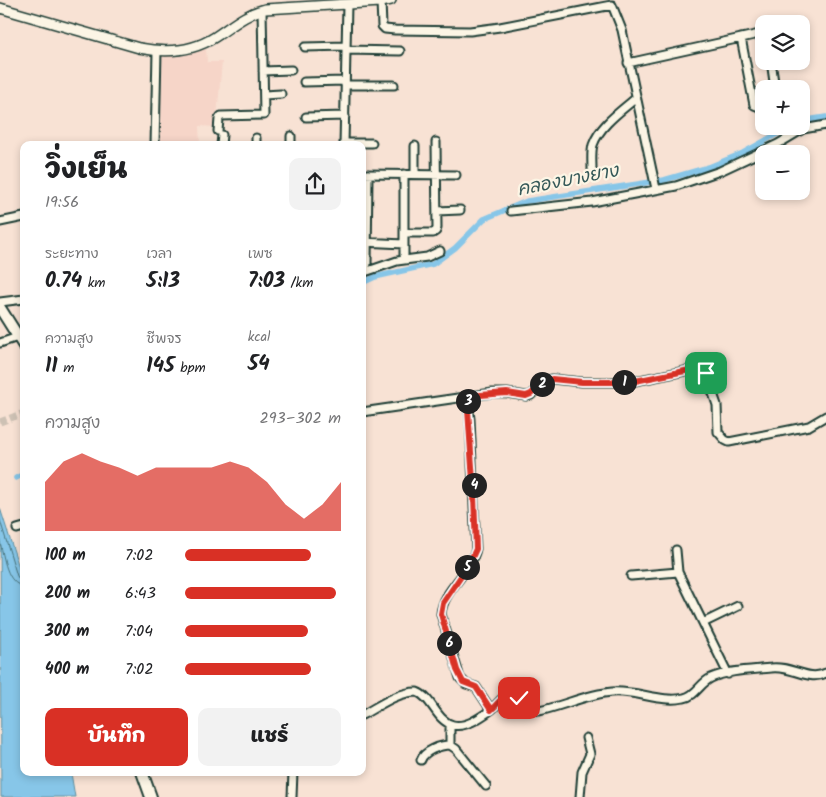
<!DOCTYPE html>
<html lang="th">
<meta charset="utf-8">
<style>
:root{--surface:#fff;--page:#f2f2f2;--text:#202124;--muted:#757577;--accent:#d93025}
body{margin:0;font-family:Kalam,"Playpen Sans Thai",sans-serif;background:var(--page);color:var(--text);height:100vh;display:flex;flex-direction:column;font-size:19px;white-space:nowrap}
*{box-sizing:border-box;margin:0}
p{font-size:16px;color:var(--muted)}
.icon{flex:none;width:28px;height:28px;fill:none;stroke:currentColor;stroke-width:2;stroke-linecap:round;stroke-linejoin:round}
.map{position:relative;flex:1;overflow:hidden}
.details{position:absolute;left:20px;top:141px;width:346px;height:635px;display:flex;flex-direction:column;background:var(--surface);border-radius:10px;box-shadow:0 2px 8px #0003}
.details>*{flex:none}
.fabs{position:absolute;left:755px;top:15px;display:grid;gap:10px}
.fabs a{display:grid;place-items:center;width:55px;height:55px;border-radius:10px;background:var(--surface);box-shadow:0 2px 8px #0003;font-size:25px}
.pin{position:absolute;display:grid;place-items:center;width:42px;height:42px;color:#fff;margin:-21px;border-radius:10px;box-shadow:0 2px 8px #0006}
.km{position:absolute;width:25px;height:25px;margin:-12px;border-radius:50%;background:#222;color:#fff;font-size:14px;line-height:25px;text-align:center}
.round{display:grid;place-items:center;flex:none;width:52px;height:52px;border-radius:10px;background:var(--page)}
.summary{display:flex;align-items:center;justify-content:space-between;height:85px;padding:0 25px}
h1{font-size:28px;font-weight:800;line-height:38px}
.figures{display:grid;grid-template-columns:repeat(3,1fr);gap:8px;height:85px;padding:5px 25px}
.figures div{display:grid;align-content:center}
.figures b{font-size:21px;font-weight:800}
.figures small{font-size:14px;font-weight:400}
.figures p{font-size:14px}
.chart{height:140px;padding:10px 25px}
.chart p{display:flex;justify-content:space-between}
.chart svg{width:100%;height:90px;margin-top:5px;fill:var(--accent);opacity:.7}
.cta{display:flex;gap:10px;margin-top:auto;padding:10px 25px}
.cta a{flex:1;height:58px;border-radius:10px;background:var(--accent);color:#fff;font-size:20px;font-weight:800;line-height:58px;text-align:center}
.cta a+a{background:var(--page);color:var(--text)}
ul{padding:0 25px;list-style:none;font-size:16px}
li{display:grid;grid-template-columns:80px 60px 1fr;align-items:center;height:38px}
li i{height:12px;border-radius:6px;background:var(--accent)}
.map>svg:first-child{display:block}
.built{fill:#f6d5c8}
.water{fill:#87c6e8;stroke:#5d8fa0}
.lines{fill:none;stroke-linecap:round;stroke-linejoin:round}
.shore{stroke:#49747c;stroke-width:1}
.canal{stroke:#87c6e8;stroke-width:5.5}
.minor-tunnel{stroke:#cdc1b4;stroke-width:7;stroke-dasharray:7 3.5;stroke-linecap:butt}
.minor-casing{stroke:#1f3d34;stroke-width:11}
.tertiary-casing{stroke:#1f3d34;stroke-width:12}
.secondary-casing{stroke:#1f3d34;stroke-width:14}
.minor{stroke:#fcf5e5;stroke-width:7}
.tertiary{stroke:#fcf5e5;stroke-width:9}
.secondary{stroke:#fcf5e5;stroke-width:10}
.route-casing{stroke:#fff;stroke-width:10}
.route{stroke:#d93025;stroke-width:6}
.labels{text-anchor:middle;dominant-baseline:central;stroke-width:4.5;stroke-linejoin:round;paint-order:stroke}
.water-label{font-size:18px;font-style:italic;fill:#345858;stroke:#fcf5e5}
</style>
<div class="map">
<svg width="826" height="797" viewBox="0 0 826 797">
<rect width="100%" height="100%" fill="#f8e2d4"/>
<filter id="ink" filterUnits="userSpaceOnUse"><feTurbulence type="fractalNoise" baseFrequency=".02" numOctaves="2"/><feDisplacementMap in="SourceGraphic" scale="10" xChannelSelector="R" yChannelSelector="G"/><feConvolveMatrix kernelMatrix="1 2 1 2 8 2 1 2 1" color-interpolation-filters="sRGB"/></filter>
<g filter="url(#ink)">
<!-- built -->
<path class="built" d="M 206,48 L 207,62 L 222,62 L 216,127 L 199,126 L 200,145 L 157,145 L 159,55 L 185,53 Z"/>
<!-- water -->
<path class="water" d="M 0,508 L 24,583 L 24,772 L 71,773 L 75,797 L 1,797 Z"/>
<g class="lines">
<!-- shore -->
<path class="shore" d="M 0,520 L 17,576 L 19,579 L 24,580
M 0,542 C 4,556 6,585 24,586"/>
<!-- canal -->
<path class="canal" d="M 801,121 L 826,117
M 362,283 L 375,277 L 433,264 L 455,248 L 484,219 L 527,201 L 664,180 L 709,167 L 743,153 L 791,126
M 16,478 L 24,474"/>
<!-- minor-tunnel -->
<path class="minor-tunnel" d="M 0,422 L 24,413"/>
<defs>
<path id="minor" d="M 381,2 L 382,26 L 385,29 L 395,30 L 470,31 L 500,27 L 612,5 L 622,30 L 656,189
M 741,38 L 754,105 L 759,107 L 764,106
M 305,47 L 346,46
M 346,50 L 400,51
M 771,61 L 775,89
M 628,63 L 764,33
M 263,71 L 291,70
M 304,82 L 345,81
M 345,85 L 394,85
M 264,95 L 281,94
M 306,117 L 345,116
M 218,131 L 219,119 L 221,116 L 264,115 L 262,10
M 344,143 L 372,143
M 155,145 L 157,51
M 221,145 L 222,135
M 256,145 L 256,138
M 291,145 L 291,136
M 344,145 L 347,4
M 592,169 C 592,161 591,152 593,145 C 600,125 621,111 636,98
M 362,174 L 456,175
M 415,174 L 415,146
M 437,211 L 460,210
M 511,211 L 592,202 L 676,186 L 720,171 L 778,144 L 803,129 L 826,125
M 0,222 L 24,217
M 404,233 L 433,233 L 436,231 L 437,228 L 436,142
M 362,242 L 404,244
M 404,255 L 404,174
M 367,264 L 368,174
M 362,273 L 397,261 L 427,257 L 440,251
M 0,302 L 24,299
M 0,343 L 18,337
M 467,396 L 470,419 L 476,549 C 471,573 443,589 441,614 L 460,678 L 466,684 L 476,687 L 491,710
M 362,412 L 492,393 L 507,393 L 526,396 L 531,395 L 546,381 L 552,379 L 582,382 L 630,382 L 690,370 L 703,371 L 706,373 L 717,405 L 718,432 L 725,440 L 729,442 L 809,426 L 826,416
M 17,529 L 24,527
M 676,550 L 678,572
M 631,576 L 678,572 L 728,674
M 703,623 L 738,606
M 362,715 C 379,706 397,692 417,692 C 432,697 436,721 453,725 C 466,728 481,717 491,710 C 498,705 503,693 512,695 C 523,697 529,708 539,711 C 563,706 587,694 612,692 C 636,690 661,703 684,698 C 696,696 700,683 711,678 C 729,670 752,670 771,668 C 791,665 808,682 826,673
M 450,725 L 450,745
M 421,760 C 424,751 440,745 450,745 L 456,749 L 486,786
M 292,797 L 293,772
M 580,797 L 582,772 L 590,754 L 586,738"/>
<path id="tertiary" d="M 0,8 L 139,48 C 165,53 192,52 215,37 C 232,26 245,14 265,9 L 381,2 L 391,0"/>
<path id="secondary" d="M 0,308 L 24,346
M 142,772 L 151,797"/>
</defs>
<!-- minor casing -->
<use href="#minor" class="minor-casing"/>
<!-- tertiary casing -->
<use href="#tertiary" class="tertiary-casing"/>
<!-- secondary casing -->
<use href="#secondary" class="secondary-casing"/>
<!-- minor -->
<use href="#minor" class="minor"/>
<!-- tertiary -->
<use href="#tertiary" class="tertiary"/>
<!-- secondary -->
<use href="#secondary" class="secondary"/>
</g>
</g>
<g class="lines" filter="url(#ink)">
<defs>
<path id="route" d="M 519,698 C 503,692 502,700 491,710 L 476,687 L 463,682 L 457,670 L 441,614 L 443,603 L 468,566 L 476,549 L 474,495 L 467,396 L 507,393 L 526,396 L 531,394 L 546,381 L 552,379 L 582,382 L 630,382 L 690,370 L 703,370 L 706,373"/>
</defs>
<!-- route casing -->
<use href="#route" class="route-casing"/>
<!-- route -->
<use href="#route" class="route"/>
</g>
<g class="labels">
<!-- water labels -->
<g class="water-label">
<text transform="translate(568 181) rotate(-11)">คลองบางยาง</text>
</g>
</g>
</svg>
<div class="fabs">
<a><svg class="icon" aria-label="layers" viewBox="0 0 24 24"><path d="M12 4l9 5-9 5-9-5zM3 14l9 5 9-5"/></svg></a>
<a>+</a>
<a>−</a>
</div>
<div class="pin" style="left:706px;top:373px;background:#1e9e55"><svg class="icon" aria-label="arrive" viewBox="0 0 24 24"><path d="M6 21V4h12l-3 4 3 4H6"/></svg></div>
<div class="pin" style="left:519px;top:698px;background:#d93025"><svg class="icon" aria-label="check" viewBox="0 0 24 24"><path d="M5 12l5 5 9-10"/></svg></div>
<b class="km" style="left:624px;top:382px">1</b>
<b class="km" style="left:542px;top:384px">2</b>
<b class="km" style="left:468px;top:401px">3</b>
<b class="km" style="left:474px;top:485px">4</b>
<b class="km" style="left:467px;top:567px">5</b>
<b class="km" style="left:449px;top:643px">6</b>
<section class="details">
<div class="summary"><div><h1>วิ่งเย็น</h1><p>19:56</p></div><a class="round"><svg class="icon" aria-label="share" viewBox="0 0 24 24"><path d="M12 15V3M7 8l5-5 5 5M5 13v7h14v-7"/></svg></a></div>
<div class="figures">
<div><p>ระยะทาง</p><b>0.74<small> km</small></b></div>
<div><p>เวลา</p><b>5:13</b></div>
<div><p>เพซ</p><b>7:03<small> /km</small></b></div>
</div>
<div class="figures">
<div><p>ความสูง</p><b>11<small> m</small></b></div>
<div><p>ชีพจร</p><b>145<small> bpm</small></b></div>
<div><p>kcal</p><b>54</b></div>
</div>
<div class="chart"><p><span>ความสูง</span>293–302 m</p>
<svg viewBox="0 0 160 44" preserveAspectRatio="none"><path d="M0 44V20L10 10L20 6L30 10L40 13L50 17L60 13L70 13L80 13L90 13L100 10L110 13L120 20L130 31L140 38L150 31L160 20V44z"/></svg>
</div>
<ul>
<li><b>100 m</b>7:02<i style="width:81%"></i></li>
<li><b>200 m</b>6:43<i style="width:97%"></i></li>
<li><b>300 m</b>7:04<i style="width:79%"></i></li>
<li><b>400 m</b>7:02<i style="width:81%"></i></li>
</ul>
<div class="cta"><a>บันทึก</a><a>แชร์</a></div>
</section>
</div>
